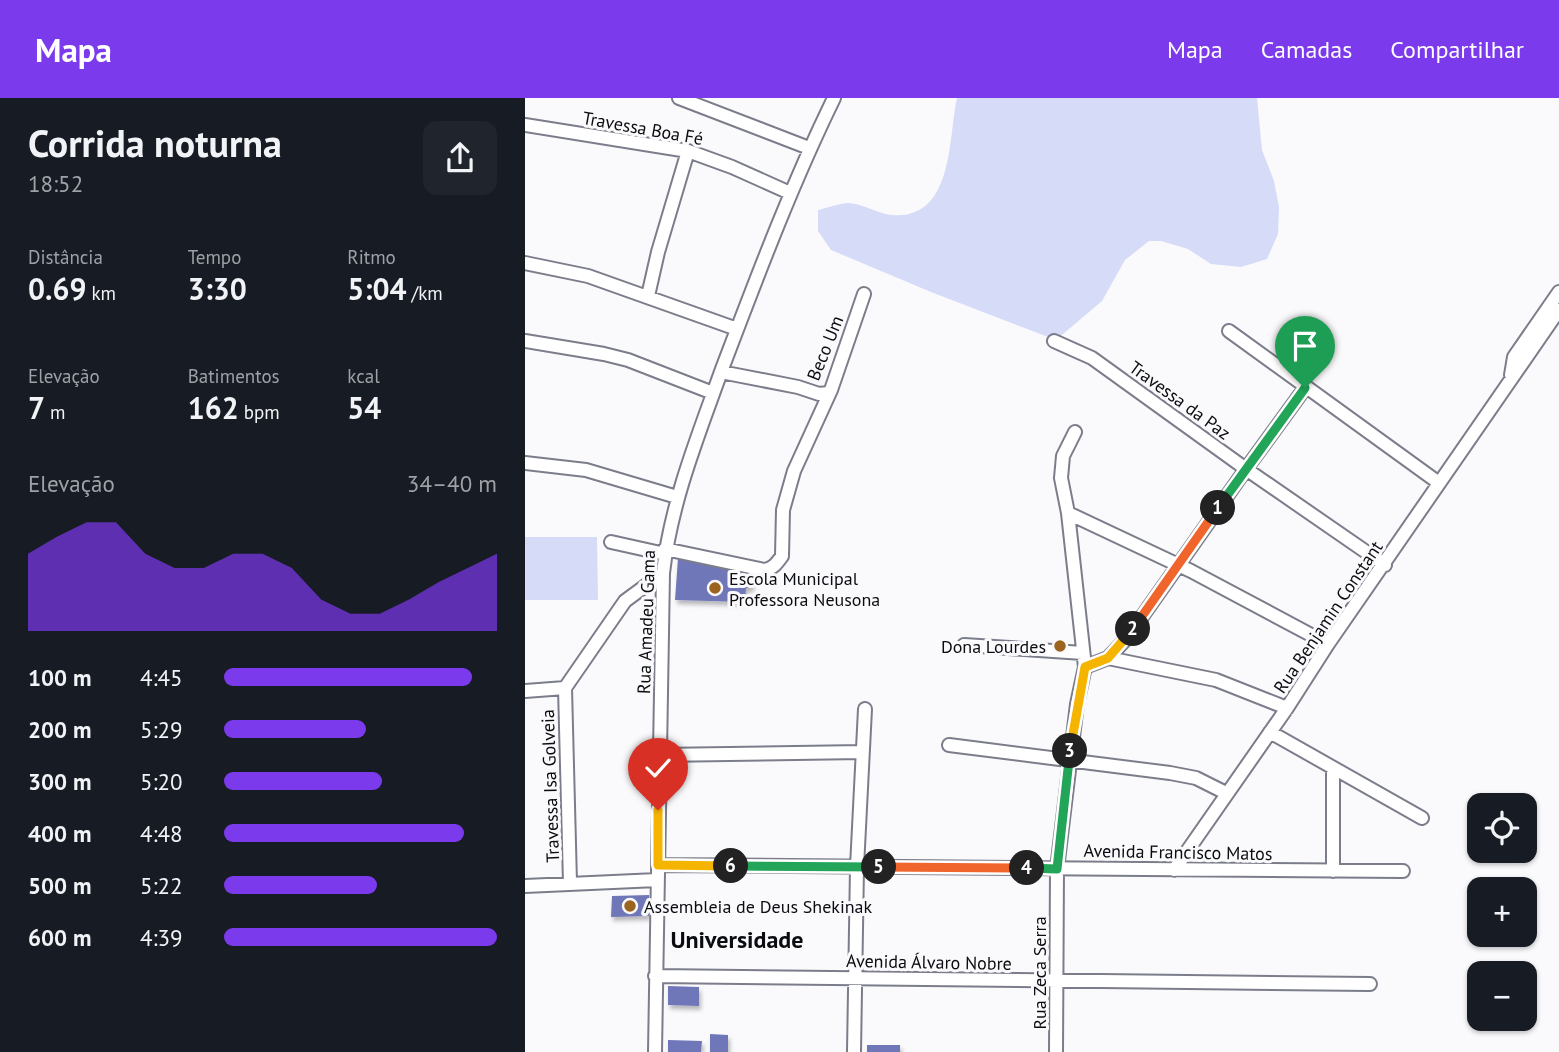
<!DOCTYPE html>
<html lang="pt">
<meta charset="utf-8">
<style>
:root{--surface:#171b24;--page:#20242c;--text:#f1f3f6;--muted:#9ea1a6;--accent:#7c3aed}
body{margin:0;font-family:"PT Sans",sans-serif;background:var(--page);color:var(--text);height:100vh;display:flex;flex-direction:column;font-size:26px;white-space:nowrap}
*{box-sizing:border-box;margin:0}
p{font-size:23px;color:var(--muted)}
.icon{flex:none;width:38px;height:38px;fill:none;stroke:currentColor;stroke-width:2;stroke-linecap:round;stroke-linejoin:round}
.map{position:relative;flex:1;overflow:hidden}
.drawer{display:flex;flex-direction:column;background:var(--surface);width:525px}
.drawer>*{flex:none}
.buttons{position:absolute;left:942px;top:695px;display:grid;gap:14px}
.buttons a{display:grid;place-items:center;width:70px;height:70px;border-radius:14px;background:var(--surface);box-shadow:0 2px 5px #0004;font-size:35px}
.pin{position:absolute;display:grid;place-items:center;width:60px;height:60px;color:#fff;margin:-72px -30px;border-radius:50% 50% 50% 0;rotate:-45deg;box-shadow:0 0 7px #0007}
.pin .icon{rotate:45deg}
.km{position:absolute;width:35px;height:35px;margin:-18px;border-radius:50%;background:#222;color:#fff;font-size:19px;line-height:35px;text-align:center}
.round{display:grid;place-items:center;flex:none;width:74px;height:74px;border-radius:14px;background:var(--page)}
.head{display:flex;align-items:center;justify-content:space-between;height:119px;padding:0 28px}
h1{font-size:38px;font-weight:800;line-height:52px}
.figures{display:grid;grid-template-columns:repeat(3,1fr);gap:10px;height:119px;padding:7px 28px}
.figures div{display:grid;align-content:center}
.figures b{font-size:30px;font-weight:800}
.figures small{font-size:19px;font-weight:400}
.figures p{font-size:19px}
.chart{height:196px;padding:14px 28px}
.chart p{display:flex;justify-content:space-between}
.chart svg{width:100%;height:126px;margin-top:7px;fill:var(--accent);opacity:.7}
ul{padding:0 28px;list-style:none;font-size:23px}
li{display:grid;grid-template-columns:112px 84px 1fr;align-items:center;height:52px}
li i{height:18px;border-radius:9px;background:var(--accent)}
header{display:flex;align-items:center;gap:42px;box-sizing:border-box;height:98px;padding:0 35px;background:var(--accent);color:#fff}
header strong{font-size:33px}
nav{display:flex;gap:38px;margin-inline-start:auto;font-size:24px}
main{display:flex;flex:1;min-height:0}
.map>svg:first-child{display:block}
.green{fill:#d6dbf7}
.building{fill:#7077b8;filter:url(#shadow)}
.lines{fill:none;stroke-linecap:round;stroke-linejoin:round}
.minor-casing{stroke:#7b7d8a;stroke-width:16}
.minor{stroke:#fff;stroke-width:12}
.split-1-casing{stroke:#fff;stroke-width:14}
.split-2-casing{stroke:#fff;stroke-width:14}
.split-3-casing{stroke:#fff;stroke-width:14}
.split-4-casing{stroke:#fff;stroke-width:14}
.split-5-casing{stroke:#fff;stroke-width:14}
.split-6-casing{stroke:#fff;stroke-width:14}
.split-7-casing{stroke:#fff;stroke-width:14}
.split-1{stroke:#22a559;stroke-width:9}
.split-2{stroke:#f0652b;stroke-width:9}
.split-3{stroke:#f5b400;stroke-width:9}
.split-4{stroke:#22a559;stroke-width:9}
.split-5{stroke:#f0652b;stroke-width:9}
.split-6{stroke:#22a559;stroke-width:9}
.split-7{stroke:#f5b400;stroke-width:9}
.poi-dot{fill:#9b651f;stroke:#fafafd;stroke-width:2.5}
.labels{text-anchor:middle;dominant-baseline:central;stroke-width:6;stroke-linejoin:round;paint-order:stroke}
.street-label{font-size:18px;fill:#0b0c10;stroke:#fafafd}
.poi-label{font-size:18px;fill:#0b0c10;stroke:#fafafd;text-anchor:start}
.district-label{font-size:24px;font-weight:bold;fill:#0b0c10;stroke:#fafafd}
</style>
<header>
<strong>Mapa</strong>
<nav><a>Mapa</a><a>Camadas</a><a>Compartilhar</a></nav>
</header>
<main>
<section class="drawer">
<div class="head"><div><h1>Corrida noturna</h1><p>18:52</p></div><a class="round"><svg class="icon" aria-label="share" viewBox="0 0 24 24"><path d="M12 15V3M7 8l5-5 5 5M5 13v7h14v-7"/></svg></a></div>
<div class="figures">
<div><p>Distância</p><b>0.69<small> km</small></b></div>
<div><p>Tempo</p><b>3:30</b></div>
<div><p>Ritmo</p><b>5:04<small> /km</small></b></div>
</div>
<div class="figures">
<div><p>Elevação</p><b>7<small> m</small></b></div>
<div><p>Batimentos</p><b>162<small> bpm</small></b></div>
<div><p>kcal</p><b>54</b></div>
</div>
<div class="chart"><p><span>Elevação</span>34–40 m</p>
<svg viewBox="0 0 160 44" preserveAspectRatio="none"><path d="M0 44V17L10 11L20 6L30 6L40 17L50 22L60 22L70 17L80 17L90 22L100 33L110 38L120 38L130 33L140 27L150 22L160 17V44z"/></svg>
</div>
<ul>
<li><b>100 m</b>4:45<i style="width:91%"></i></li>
<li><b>200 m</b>5:29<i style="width:52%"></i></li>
<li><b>300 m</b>5:20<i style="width:58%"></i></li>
<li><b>400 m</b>4:48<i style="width:88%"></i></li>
<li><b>500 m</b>5:22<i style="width:56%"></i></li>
<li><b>600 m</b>4:39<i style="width:100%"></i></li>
</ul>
</section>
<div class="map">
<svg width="1034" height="954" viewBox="0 0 1034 954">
<defs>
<filter id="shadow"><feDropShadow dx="2" dy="4" stdDeviation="2" flood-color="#0004"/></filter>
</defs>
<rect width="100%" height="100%" fill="#fafafd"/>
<!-- green -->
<path class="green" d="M 432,0 L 732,0 L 737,52 L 749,83 L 754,109 L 753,136 L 742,161 L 716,169 L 686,166 L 663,151 L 636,143 L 624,143 L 600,162 L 577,203 L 531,242 L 406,194 L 306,152 L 293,133 L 293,112 C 302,110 315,105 324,105 C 338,106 352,115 366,117 C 429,123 423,40 432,0 Z
M 72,439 L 73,502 L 0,502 L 0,439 Z"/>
<!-- building -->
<path class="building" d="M 153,460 L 228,477 L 227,490 L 221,490 L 220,504 L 150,502 Z
M 124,797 L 124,818 L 86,819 L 87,798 Z
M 143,888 L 174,889 L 174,908 L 143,907 Z
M 185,936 L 203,937 L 203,954 L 185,954 Z
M 143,942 L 177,943 L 176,954 L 143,954 Z
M 342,947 L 375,947 L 375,954 L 342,954 Z"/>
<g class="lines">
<defs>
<path id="minor" d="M 154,0 L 284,50
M 0,27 L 163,53 L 207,69 L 265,95
M 0,165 L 63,178 L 212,231
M 123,198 L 133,154 L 163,53
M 704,233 L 914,385
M 0,243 L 79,256 L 103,262 L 188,295
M 529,243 L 567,260 L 721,371 L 860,467
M 196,274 L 273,289 L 294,296 L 303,295 L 306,292
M 986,277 L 989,259 L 1034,194
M 550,334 L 538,358 L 536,380 L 543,415 L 560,569
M 0,365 L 61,372 L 152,399
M 543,415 L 666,473 L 803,546
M 86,444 L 140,456
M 140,451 L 239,472 C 248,471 252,465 257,458 L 258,412 L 269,373 L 306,292 L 339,196
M 439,547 L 558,555
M 583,560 L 691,582 L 762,610
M 40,590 L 45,785
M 40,590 L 100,503 L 138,475
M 0,593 L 40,590
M 745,634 L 897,720
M 424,647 L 645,675 L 671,680 L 701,695
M 134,657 L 337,654
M 133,767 L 878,773
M 649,772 L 762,610 L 803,546 L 1034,212
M 808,773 L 808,670
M 0,788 L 132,782
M 130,878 L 845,886
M 130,954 L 138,475 C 146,404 173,338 197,271 C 232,179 266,88 309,0
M 329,954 L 332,769 L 340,611
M 531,954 L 532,771 L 552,606 L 560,569 L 583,560 L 602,540 L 721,371 L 780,290"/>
</defs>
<!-- minor casing -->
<use href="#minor" class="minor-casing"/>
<!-- minor -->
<use href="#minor" class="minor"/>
</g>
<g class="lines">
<defs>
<path id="split-1" d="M 693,410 L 780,290"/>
<path id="split-2" d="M 608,531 L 693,410"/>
<path id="split-3" d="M 545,653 L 560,569 L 583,560 L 608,531"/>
<path id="split-4" d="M 502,770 L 532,771 L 545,653"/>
<path id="split-5" d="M 354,769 L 502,770"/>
<path id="split-6" d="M 206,768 L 354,769"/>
<path id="split-7" d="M 133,712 L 133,767 L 206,768"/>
</defs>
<!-- split-1 casing -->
<use href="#split-1" class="split-1-casing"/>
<!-- split-2 casing -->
<use href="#split-2" class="split-2-casing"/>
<!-- split-3 casing -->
<use href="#split-3" class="split-3-casing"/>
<!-- split-4 casing -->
<use href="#split-4" class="split-4-casing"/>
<!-- split-5 casing -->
<use href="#split-5" class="split-5-casing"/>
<!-- split-6 casing -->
<use href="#split-6" class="split-6-casing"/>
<!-- split-7 casing -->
<use href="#split-7" class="split-7-casing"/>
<!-- split-1 -->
<use href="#split-1" class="split-1"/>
<!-- split-2 -->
<use href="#split-2" class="split-2"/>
<!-- split-3 -->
<use href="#split-3" class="split-3"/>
<!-- split-4 -->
<use href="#split-4" class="split-4"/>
<!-- split-5 -->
<use href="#split-5" class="split-5"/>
<!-- split-6 -->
<use href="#split-6" class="split-6"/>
<!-- split-7 -->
<use href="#split-7" class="split-7"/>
</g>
<!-- markers -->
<g class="poi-dot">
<circle cx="190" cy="490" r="7"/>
<circle cx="535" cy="548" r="7"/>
<circle cx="105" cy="808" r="7"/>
</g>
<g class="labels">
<!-- street labels -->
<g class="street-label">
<text transform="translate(118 30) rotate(10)">Travessa Boa Fé</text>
<text transform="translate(300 250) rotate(-68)">Beco Um</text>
<text transform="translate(655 302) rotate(36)">Travessa da Paz</text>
<text transform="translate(803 519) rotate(-56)">Rua Benjamin Constant</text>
<text transform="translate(121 524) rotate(-88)">Rua Amadeu Gama</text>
<text transform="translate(25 688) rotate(-92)">Travessa Isa Golveia</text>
<text transform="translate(653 754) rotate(1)">Avenida Francisco Matos</text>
<text transform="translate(404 864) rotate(1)">Avenida Álvaro Nobre</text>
<text transform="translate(514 875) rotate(-90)">Rua Zeca Serra</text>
</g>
<!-- poi labels -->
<g class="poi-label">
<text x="204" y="480">Escola Municipal<tspan x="204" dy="21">Professora Neusona</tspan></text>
<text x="521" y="548" text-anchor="end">Dona Lourdes</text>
<text x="119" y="808">Assembleia de Deus Shekinak</text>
</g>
<!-- district labels -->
<g class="district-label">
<text x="212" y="841">Universidade</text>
</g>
</g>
</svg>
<div class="buttons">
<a><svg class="icon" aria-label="locate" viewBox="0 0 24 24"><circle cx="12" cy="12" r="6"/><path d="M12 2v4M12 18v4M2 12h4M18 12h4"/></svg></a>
<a>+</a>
<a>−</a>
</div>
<div class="pin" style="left:780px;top:290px;background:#1e9e55"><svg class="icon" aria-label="arrive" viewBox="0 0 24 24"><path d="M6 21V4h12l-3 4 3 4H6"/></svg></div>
<div class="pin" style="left:133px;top:712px;background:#d93025"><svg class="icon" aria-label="check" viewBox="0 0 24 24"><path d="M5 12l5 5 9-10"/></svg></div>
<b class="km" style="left:693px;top:410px">1</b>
<b class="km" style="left:608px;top:531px">2</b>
<b class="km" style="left:545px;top:653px">3</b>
<b class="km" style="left:502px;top:770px">4</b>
<b class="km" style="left:354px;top:769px">5</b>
<b class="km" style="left:206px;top:768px">6</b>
</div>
</main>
